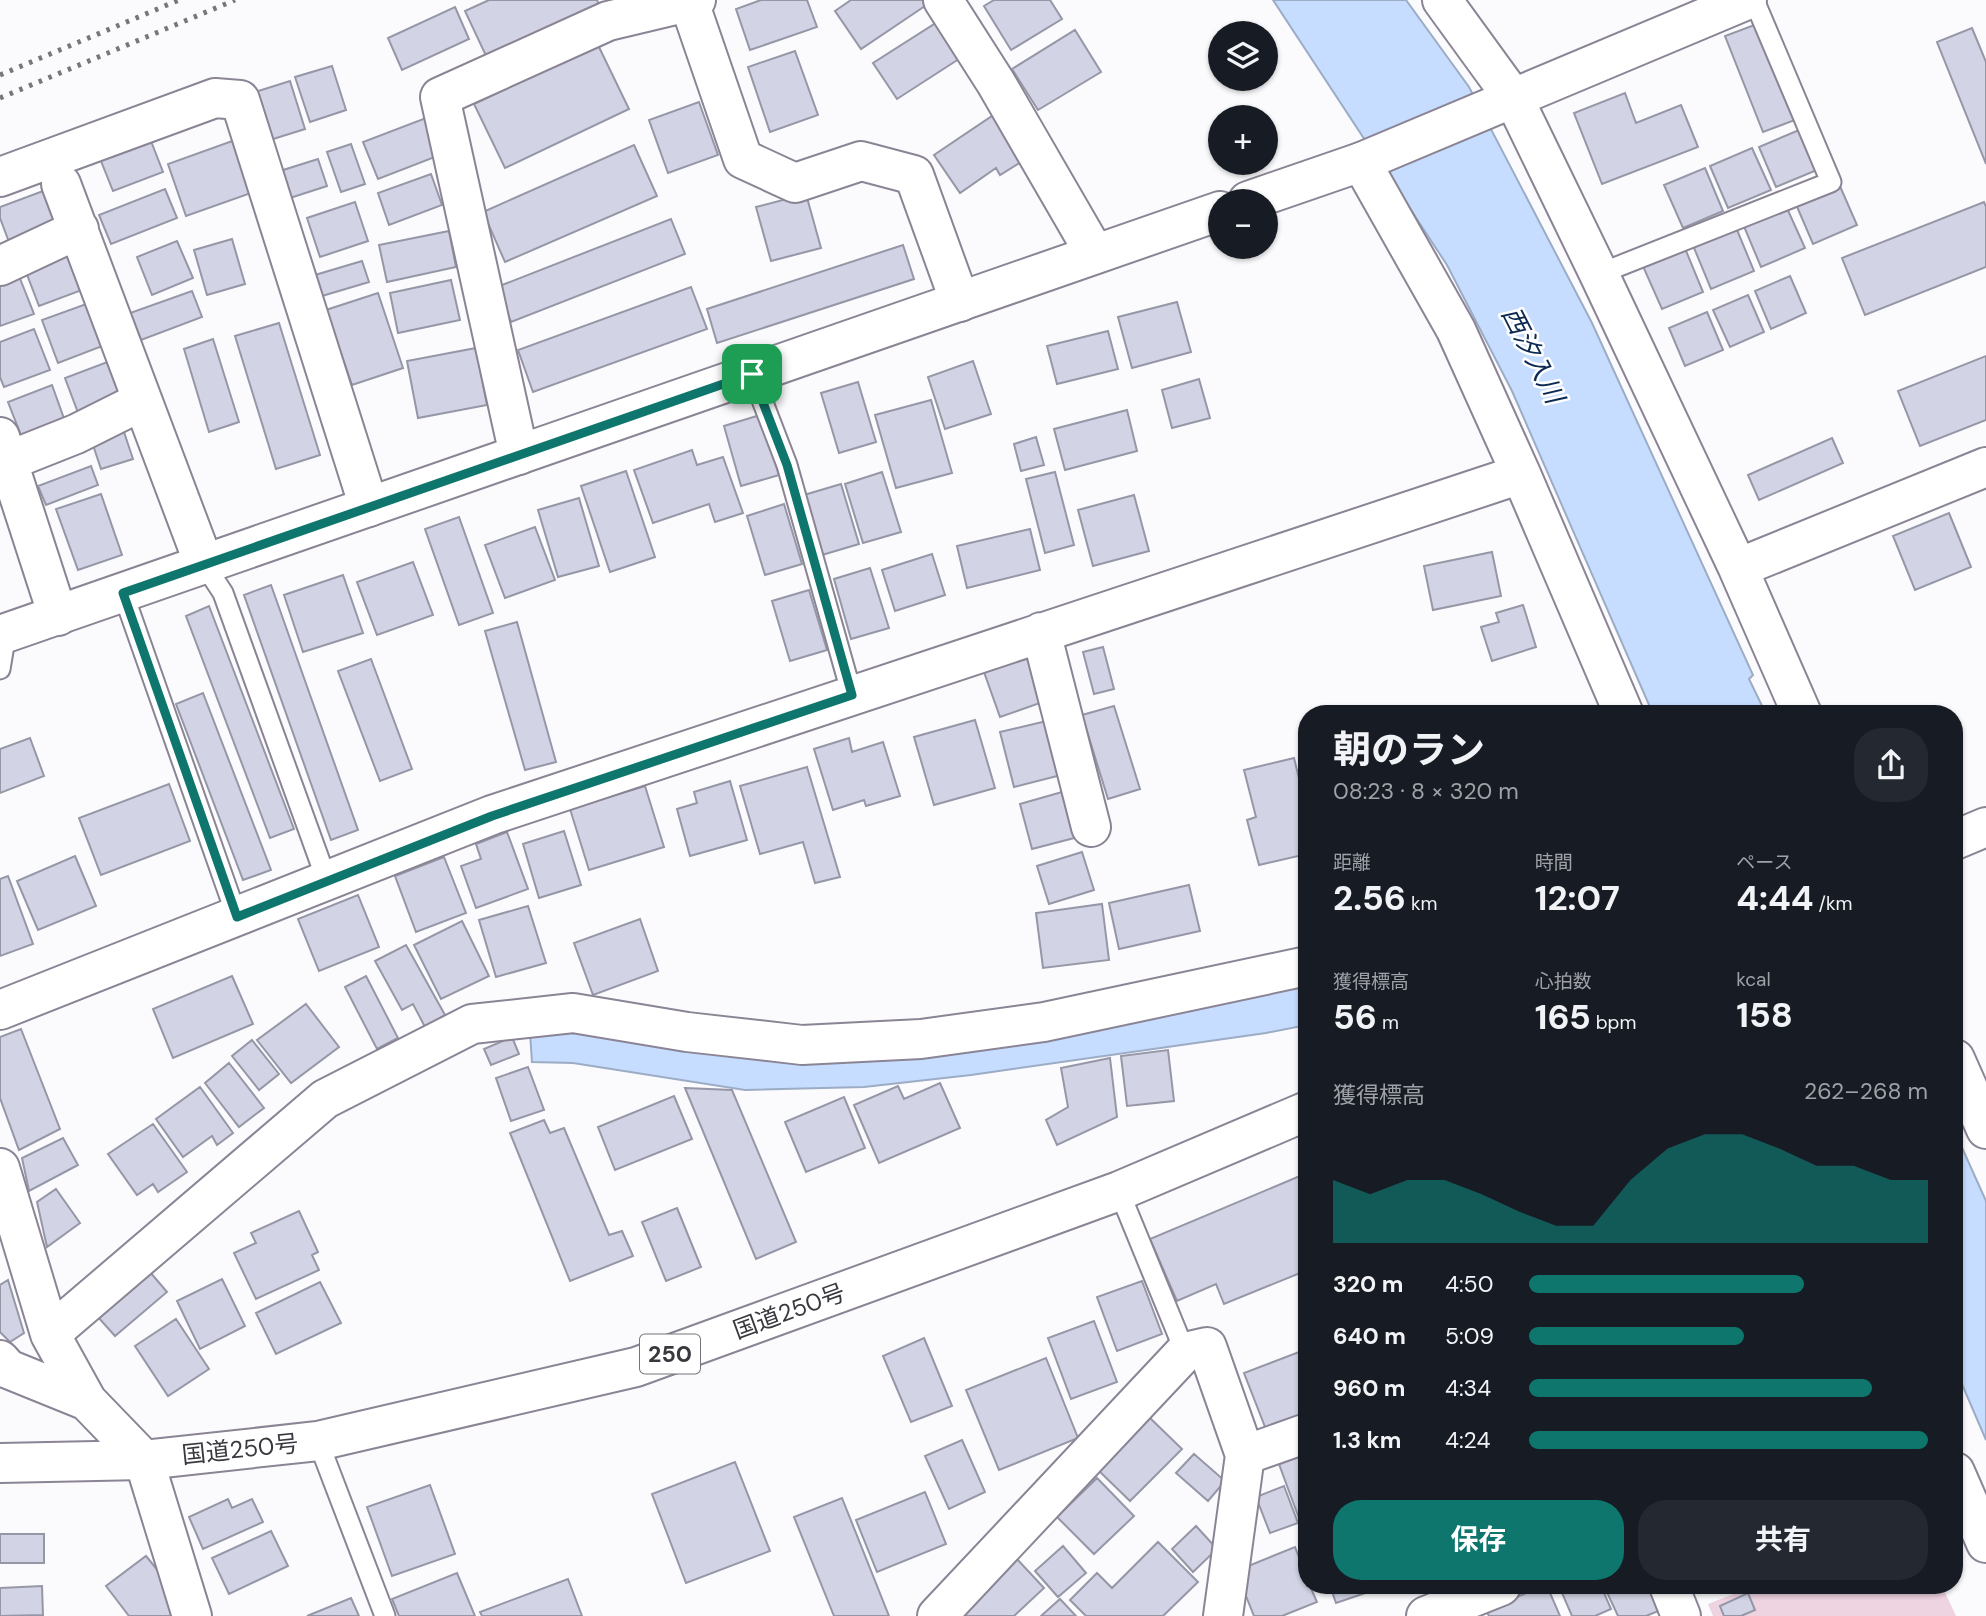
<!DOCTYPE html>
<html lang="ja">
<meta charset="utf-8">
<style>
:root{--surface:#171b24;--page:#242831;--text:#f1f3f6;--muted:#9ea1a6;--accent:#0f766e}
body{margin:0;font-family:"DM Sans","Noto Sans JP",sans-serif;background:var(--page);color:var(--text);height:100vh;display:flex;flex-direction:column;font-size:26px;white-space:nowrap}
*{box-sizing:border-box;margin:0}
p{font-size:23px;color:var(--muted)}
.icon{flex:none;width:38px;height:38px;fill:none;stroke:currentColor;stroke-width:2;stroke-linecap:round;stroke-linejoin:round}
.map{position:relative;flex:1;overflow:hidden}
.details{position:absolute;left:1298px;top:705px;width:665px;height:889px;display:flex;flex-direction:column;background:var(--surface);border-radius:28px;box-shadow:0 2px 5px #0004}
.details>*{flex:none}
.controls{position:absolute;left:1208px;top:21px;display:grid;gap:14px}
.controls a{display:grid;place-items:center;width:70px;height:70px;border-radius:50%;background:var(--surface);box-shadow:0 2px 5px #0004;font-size:35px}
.pin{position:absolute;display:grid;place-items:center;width:60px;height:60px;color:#fff;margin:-30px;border-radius:14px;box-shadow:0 4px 10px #0006}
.round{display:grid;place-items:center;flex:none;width:74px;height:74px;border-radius:28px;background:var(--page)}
.headline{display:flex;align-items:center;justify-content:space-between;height:119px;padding:0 35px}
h1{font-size:38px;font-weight:700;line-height:52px}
.metrics{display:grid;grid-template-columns:repeat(3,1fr);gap:10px;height:119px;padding:7px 35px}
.metrics div{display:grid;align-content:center}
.metrics b{font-size:35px;font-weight:700}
.metrics small{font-size:19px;font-weight:400}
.metrics p{font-size:19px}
.chart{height:196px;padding:14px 35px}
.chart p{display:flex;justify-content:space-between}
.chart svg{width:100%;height:126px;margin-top:7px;fill:var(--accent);opacity:.7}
.action{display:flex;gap:14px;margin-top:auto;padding:14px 35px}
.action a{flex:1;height:80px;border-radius:28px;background:var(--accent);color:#fff;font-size:28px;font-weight:700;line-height:80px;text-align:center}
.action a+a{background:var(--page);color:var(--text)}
ul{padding:0 35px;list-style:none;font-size:23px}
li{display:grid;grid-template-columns:112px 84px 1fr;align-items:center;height:52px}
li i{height:18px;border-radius:9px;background:var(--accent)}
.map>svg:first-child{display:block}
.green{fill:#eed3e0}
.water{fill:#c6ddff;stroke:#9cacc5;stroke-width:2}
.building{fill:#d2d4e6;stroke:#9597a7;stroke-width:2}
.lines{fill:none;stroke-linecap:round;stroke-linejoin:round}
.lane-casing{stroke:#8a8494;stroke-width:23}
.street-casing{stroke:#8a8494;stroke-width:42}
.secondary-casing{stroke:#8a8494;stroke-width:42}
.highway-casing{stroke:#8a8494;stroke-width:42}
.lane{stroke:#fff;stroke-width:19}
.street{stroke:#fff;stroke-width:38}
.secondary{stroke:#fff;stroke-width:38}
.highway{stroke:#fff;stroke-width:38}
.rail{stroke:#77767b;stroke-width:5;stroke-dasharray:3.5 7;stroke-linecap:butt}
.route-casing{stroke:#fff;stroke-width:14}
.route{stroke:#0f766e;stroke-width:9}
.labels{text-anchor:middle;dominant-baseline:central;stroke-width:5;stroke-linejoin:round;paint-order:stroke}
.shield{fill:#fff;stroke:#757479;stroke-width:2}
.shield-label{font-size:23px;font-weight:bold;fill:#3a383f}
.street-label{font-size:24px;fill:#3a383f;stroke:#fff}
.water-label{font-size:26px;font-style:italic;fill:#0b2952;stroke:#fff}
</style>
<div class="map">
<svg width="1986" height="1616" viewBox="0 0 1986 1616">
<rect width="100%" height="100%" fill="#fbfafd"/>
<!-- green -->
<path class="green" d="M 1754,1586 L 1942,1586 L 1956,1616 L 1713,1616 L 1708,1604 Z"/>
<!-- water -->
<path class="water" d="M 1273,0 L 1406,0 L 1469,87 L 1592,323 L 1753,675 L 1749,679 L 1766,714 L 1653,714 L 1512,391 L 1447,265 Z
M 1307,981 L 1307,1025 L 1266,1033 L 971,1075 L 864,1087 L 745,1090 L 573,1063 L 532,1062 L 530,1033 L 562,1031 L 713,1050 Z
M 1955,1132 L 1986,1201 L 1986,1440 L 1955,1368 Z"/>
<!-- building -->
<path class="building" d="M 489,0 L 597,0 L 600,7 L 488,60 L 465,11 Z
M 761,0 L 807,0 L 817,27 L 750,50 L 736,9 Z
M 851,0 L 926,0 L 928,4 L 861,49 L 835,11 Z
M 994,0 L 1050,0 L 1062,19 L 1011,50 L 984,6 Z
M 455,7 L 469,39 L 402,70 L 388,38 Z
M 939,21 L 962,57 L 897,99 L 873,63 Z
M 1757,24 L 1795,120 L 1763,132 L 1725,36 Z
M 1972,28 L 1986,62 L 1986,164 L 1937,42 Z
M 1075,30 L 1101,72 L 1038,110 L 1012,69 Z
M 598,45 L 629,109 L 505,168 L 474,104 Z
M 795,51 L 818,115 L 770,132 L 748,67 Z
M 332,66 L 346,110 L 310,122 L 295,77 Z
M 290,81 L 305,129 L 270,140 L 255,92 Z
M 1625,93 L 1636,123 L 1681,105 L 1698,147 L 1602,184 L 1574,113 Z
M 699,102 L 718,155 L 668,173 L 649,120 Z
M 995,114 L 1026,159 L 1000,175 L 996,168 L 960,193 L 934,155 Z
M 426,118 L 440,155 L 378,179 L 363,142 Z
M 1799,130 L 1817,170 L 1776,187 L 1759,147 Z
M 149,136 L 163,172 L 113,191 L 99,156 Z
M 235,140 L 254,192 L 186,216 L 168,164 Z
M 351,144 L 365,184 L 341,192 L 327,152 Z
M 634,145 L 657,196 L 505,262 L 483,212 Z
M 1752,148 L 1771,190 L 1728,208 L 1710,166 Z
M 318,159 L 327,186 L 290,198 L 280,171 Z
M 1705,168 L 1723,211 L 1683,228 L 1664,185 Z
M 431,174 L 442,205 L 389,225 L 378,193 Z
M 1839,184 L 1857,225 L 1813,244 L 1795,202 Z
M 165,189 L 177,218 L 111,244 L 99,215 Z
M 43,191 L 56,225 L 9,242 L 0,218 L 0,207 Z
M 806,194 L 821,248 L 771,261 L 756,207 Z
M 355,202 L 368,241 L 320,257 L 307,218 Z
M 1984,202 L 1986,207 L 1986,267 L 1865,315 L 1842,258 Z
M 1786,206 L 1805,248 L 1761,267 L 1743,224 Z
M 671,219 L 685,254 L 511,322 L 497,287 Z
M 1735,225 L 1754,271 L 1711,289 L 1692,243 Z
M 449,231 L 456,267 L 387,282 L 379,245 Z
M 232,239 L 245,284 L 207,295 L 194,250 Z
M 177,241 L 193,278 L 152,295 L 137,257 Z
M 903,245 L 914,279 L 717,343 L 707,309 Z
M 1684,246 L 1703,292 L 1662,309 L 1642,264 Z
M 67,248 L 82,290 L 39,306 L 23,264 Z
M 362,261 L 369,282 L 322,296 L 315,275 Z
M 17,271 L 34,314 L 0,326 L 0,278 Z
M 1790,276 L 1806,313 L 1771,329 L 1755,291 Z
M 451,280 L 460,320 L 398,333 L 390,293 Z
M 691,287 L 707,329 L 533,392 L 518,350 Z
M 192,291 L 202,317 L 141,340 L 130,313 Z
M 378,293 L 403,368 L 352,385 L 326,310 Z
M 1748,295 L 1764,332 L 1730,347 L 1713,310 Z
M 1177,302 L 1191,352 L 1132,368 L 1118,317 Z
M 89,303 L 105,345 L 58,363 L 42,320 Z
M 1707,312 L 1723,350 L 1685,366 L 1669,328 Z
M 279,323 L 320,455 L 276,469 L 235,336 Z
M 34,329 L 50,370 L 4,387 L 0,377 L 0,342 Z
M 1108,331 L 1118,369 L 1057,384 L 1047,346 Z
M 213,339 L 239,422 L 209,432 L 184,349 Z
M 476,348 L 487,405 L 418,418 L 407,361 Z
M 1986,356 L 1986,420 L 1920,446 L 1898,391 Z
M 110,361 L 126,402 L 80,418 L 65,378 Z
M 973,361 L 991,414 L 945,429 L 928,377 Z
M 1199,379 L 1210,418 L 1172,428 L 1162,390 Z
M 858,382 L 876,442 L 839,453 L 821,393 Z
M 52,385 L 67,427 L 24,443 L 8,402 Z
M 931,400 L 952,473 L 896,488 L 875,415 Z
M 1127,410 L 1137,451 L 1065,470 L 1054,429 Z
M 760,415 L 779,475 L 741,486 L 724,426 Z
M 122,426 L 133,459 L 101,469 L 90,436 Z
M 1036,437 L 1044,465 L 1021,471 L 1014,444 Z
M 1832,438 L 1843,463 L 1759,500 L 1748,475 Z
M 692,450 L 697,465 L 723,457 L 743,513 L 715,522 L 709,504 L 653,523 L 634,470 Z
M 91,466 L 98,485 L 46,505 L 38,486 Z
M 626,471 L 655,557 L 610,572 L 581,486 Z
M 882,472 L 901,532 L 863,543 L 845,484 Z
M 1055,472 L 1074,545 L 1045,553 L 1026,479 Z
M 841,484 L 859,544 L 822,555 L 804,495 Z
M 101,494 L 122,555 L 78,570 L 56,509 Z
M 1134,495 L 1149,551 L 1093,566 L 1078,510 Z
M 579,498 L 599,566 L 558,577 L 538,510 Z
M 784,504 L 802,564 L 765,575 L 747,516 Z
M 1949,513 L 1971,567 L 1915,590 L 1893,536 Z
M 459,517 L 493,613 L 459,625 L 425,529 Z
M 535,527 L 555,580 L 505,598 L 485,545 Z
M 1030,529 L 1040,570 L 967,588 L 957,546 Z
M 1492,552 L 1501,596 L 1433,610 L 1424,566 Z
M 932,554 L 945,595 L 895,611 L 882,570 Z
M 413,562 L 433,615 L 377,635 L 357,582 Z
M 870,568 L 889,628 L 851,639 L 834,579 Z
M 343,575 L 363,633 L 303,652 L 284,595 Z
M 271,585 L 358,830 L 331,840 L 244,595 Z
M 809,590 L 827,650 L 790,661 L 772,601 Z
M 1523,605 L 1536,647 L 1492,661 L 1481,627 L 1499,622 L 1496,613 Z
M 209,606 L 294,829 L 270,838 L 186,616 Z
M 517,622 L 556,762 L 525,770 L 485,631 Z
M 1103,647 L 1114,689 L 1094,694 L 1083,652 Z
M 1028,657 L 1043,702 L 1000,717 L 984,672 Z
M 371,659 L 412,769 L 380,781 L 338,671 Z
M 203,693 L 271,870 L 243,880 L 176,704 Z
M 1114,706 L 1140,789 L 1108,799 L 1082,715 Z
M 975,720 L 995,788 L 934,805 L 914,737 Z
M 1051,720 L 1065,774 L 1014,787 L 1000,732 Z
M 30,738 L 44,776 L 0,793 L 0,749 Z
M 849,738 L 852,752 L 883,742 L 900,796 L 866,806 L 864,800 L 833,810 L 814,749 Z
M 1294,758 L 1307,811 L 1307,854 L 1259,865 L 1247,820 L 1256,817 L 1244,770 Z
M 807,767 L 840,877 L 815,883 L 803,842 L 760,854 L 740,786 Z
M 730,781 L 747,840 L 690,856 L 677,809 L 697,803 L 694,792 Z
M 169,784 L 190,841 L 101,875 L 79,818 Z
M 645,786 L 664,847 L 589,870 L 570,809 Z
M 1069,790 L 1082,836 L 1032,849 L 1020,804 Z
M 564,831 L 581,885 L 539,898 L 523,844 Z
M 507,832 L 528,889 L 476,908 L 461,866 L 481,859 L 476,844 Z
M 1082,852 L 1094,890 L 1049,904 L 1037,866 Z
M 75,856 L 96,906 L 38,930 L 17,881 Z
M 444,857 L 466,913 L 416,932 L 395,876 Z
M 8,876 L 33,944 L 0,956 L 0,879 Z
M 1189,885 L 1200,931 L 1119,949 L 1109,903 Z
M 358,895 L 379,947 L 319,971 L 298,919 Z
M 1102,904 L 1109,960 L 1043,968 L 1036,913 Z
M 528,906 L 546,963 L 496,977 L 479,920 Z
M 640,919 L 658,971 L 593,995 L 574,943 Z
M 462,921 L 489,976 L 441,999 L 414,945 Z
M 406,945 L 445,1015 L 425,1027 L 413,1004 L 402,1010 L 375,961 Z
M 232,976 L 253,1024 L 173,1058 L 153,1009 Z
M 366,976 L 398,1038 L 377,1049 L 345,987 Z
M 306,1004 L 339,1047 L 291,1083 L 257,1040 Z
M 21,1029 L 60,1129 L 19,1150 L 0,1098 L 0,1037 Z
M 512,1037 L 519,1054 L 491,1065 L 484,1049 Z
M 252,1040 L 279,1074 L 259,1090 L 232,1056 Z
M 1168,1050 L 1174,1101 L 1127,1106 L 1121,1056 Z
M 1110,1058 L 1117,1117 L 1057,1145 L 1046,1120 L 1068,1107 L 1061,1068 Z
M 229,1063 L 264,1108 L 239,1127 L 205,1083 Z
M 528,1067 L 544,1110 L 511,1121 L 496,1078 Z
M 940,1083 L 960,1128 L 879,1163 L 854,1105 L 898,1086 L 904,1099 Z
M 200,1087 L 233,1133 L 217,1145 L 212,1136 L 183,1157 L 156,1119 Z
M 685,1088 L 732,1090 L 796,1242 L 756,1259 Z
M 674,1096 L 692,1139 L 615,1170 L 598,1127 Z
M 844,1097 L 865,1148 L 806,1172 L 785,1122 Z
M 544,1120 L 550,1133 L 564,1128 L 609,1235 L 622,1231 L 633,1256 L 570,1281 L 510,1133 Z
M 153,1124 L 187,1172 L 158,1192 L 153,1184 L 137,1195 L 108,1154 Z
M 63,1138 L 78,1165 L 29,1191 L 22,1158 Z
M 1307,1173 L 1307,1289 L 1300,1273 L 1224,1304 L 1216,1284 L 1177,1301 L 1150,1239 Z
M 56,1189 L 80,1223 L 47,1247 L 37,1202 Z
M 677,1208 L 701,1267 L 666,1281 L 642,1222 Z
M 299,1211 L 318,1252 L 312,1255 L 319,1270 L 256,1299 L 234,1253 L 256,1243 L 251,1233 Z
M 150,1272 L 167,1292 L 115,1336 L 98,1317 Z
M 222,1279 L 245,1326 L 200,1349 L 177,1301 Z
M 8,1280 L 24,1333 L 10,1342 L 0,1332 L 0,1285 Z
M 1142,1281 L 1162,1334 L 1117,1351 L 1097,1297 Z
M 320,1282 L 341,1323 L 276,1354 L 256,1313 Z
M 176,1319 L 209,1369 L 168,1396 L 135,1346 Z
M 1094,1321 L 1117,1382 L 1071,1399 L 1048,1338 Z
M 924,1338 L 952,1406 L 911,1422 L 883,1356 Z
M 1307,1349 L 1307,1417 L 1267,1432 L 1244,1373 Z
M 1046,1358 L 1078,1438 L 999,1470 L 966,1390 Z
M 1149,1417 L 1182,1449 L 1130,1501 L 1097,1469 Z
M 962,1440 L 985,1492 L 949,1509 L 925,1456 Z
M 1194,1454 L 1225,1481 L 1208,1501 L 1176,1473 Z
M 1307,1454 L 1307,1518 L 1300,1521 L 1279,1464 Z
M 735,1462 L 770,1551 L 686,1583 L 652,1494 Z
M 1097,1478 L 1134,1516 L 1094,1554 L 1057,1517 Z
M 430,1485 L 455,1554 L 392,1576 L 367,1507 Z
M 1284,1486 L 1298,1523 L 1270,1533 L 1256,1497 Z
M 925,1492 L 946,1544 L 877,1572 L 856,1520 Z
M 842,1498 L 889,1616 L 834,1616 L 794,1517 Z
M 228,1499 L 232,1508 L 252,1499 L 263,1522 L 203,1549 L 189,1517 Z
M 1196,1526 L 1217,1549 L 1193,1572 L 1172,1549 Z
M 271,1531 L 288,1566 L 229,1594 L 212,1558 Z
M 0,1534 L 44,1534 L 44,1563 L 0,1563 Z
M 1158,1542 L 1198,1582 L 1163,1616 L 1086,1616 L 1070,1600 L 1097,1573 L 1112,1588 Z
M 1063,1546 L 1086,1573 L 1058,1597 L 1035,1571 Z
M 1295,1547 L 1307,1578 L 1307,1586 L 1310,1586 L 1317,1602 L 1282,1616 L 1254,1616 L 1236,1571 Z
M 146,1556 L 164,1578 L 171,1616 L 129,1616 L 106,1586 Z
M 1016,1558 L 1044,1588 L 1014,1616 L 962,1616 Z
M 457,1573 L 475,1616 L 399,1616 L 392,1599 Z
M 568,1579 L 582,1616 L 482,1616 L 480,1612 Z
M 42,1586 L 43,1615 L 0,1616 L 0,1588 Z
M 1330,1586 L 1386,1586 L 1336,1603 Z
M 1543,1586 L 1547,1586 L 1560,1616 L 1489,1616 L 1486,1610 Z
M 1559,1586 L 1601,1586 L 1611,1609 L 1595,1616 L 1572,1616 Z
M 1604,1586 L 1650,1586 L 1661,1610 L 1646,1616 L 1618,1616 Z
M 1748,1593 L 1755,1610 L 1741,1616 L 1724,1616 L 1720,1606 Z
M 351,1598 L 359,1616 L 307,1616 Z
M 1060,1599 L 1076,1616 L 1041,1616 Z"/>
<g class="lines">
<defs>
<path id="lane" d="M 1599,274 L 1831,182 L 1754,0
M 752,374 L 787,465 L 852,695
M 204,564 L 223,593 L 327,881
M 123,593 L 237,917
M 0,669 L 6,633
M 1119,1191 L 1185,1352
M 318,1441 L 385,1616"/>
<path id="street" d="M 943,0 L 996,83 L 1095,254
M 1442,0 L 1514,99 L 1599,274 L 1738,568 L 1802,714
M 689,2 L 743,159 L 795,183 L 861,161 L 914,175 L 960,302
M 0,177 L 215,98 L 240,100 L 369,507
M 61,184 L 204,564
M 0,266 L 79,229
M 0,437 L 58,616
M 519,455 L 440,97 L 608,21 L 696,0
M 8,461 L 76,434 L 142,401
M 1738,568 L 1986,467
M 1041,632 L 1091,827
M 1624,714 L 1521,474 L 1456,330 L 1361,162 L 1747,0
M 0,1010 L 492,815 L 1521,474
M 1955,1059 L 1986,1129
M 0,1168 L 50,1334 L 87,1401 L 144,1460 L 192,1616
M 50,1334 L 325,1099 L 472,1024 L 573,1013 L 687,1032 L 802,1045 L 921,1039 L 1044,1022 L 1307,966
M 0,1360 L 8,1369 L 87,1401
M 1245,1455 L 1307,1433
M 1669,1586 L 1681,1616
M 937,1616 L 1185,1352 L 1207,1347 L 1245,1455 L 1223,1616
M 1426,1616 L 1501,1586"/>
<path id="secondary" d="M 1248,201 L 1361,162
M 0,635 L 1220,211
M 1955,1472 L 1986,1543"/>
<path id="highway" d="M 1955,840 L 1986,827
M 0,1463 L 144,1460 L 318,1441 L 636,1367 L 1119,1191 L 1307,1111"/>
</defs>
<!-- lane casing -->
<use href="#lane" class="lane-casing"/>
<!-- street casing -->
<use href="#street" class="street-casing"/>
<!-- secondary casing -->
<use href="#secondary" class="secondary-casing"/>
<!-- highway casing -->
<use href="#highway" class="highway-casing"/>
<!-- lane -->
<use href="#lane" class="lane"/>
<!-- street -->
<use href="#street" class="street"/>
<!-- secondary -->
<use href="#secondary" class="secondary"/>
<!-- highway -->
<use href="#highway" class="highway"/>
<!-- rail -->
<path class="rail" d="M 0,75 L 179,0
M 0,98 L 235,0"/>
</g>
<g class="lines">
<defs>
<path id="route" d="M 752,374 L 787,465 L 852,695 L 492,816 L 237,917 L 123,593 Z"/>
</defs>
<!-- route casing -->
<use href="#route" class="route-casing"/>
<!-- route -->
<use href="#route" class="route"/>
</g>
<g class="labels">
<!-- shield labels -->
<rect class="shield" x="640" y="1334.5" width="60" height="39" rx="5"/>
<g class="shield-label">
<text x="670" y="1354">250</text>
</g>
<!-- street labels -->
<g class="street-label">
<text transform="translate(789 1311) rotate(-20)">国道250号</text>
<text transform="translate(240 1449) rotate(-6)">国道250号</text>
</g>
<!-- water labels -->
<g class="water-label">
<text transform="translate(1533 355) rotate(63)">西汐入川</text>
</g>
</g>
</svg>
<div class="controls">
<a><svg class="icon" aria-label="layers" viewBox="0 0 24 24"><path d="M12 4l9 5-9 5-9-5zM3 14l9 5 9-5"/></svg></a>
<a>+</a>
<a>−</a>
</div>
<div class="pin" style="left:752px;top:374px;background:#1e9e55"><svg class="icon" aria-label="arrive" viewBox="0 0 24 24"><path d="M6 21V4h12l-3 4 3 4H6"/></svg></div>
<section class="details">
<div class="headline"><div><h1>朝のラン</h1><p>08:23 · 8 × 320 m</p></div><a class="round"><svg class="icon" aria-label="share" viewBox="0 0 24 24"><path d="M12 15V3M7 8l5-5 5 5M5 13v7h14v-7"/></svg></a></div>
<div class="metrics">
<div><p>距離</p><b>2.56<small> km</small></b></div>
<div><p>時間</p><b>12:07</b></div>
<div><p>ペース</p><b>4:44<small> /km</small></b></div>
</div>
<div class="metrics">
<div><p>獲得標高</p><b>56<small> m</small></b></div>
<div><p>心拍数</p><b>165<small> bpm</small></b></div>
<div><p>kcal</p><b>158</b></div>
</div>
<div class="chart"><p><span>獲得標高</span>262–268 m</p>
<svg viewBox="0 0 160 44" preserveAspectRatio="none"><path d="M0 44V22L10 27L20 22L30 22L40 27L50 33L60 38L70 38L80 22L90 11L100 6L110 6L120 11L130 17L140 17L150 22L160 22V44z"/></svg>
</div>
<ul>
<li><b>320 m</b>4:50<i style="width:69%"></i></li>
<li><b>640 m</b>5:09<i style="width:54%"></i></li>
<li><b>960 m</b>4:34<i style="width:86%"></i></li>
<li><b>1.3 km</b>4:24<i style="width:100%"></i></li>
</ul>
<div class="action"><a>保存</a><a>共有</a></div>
</section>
</div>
